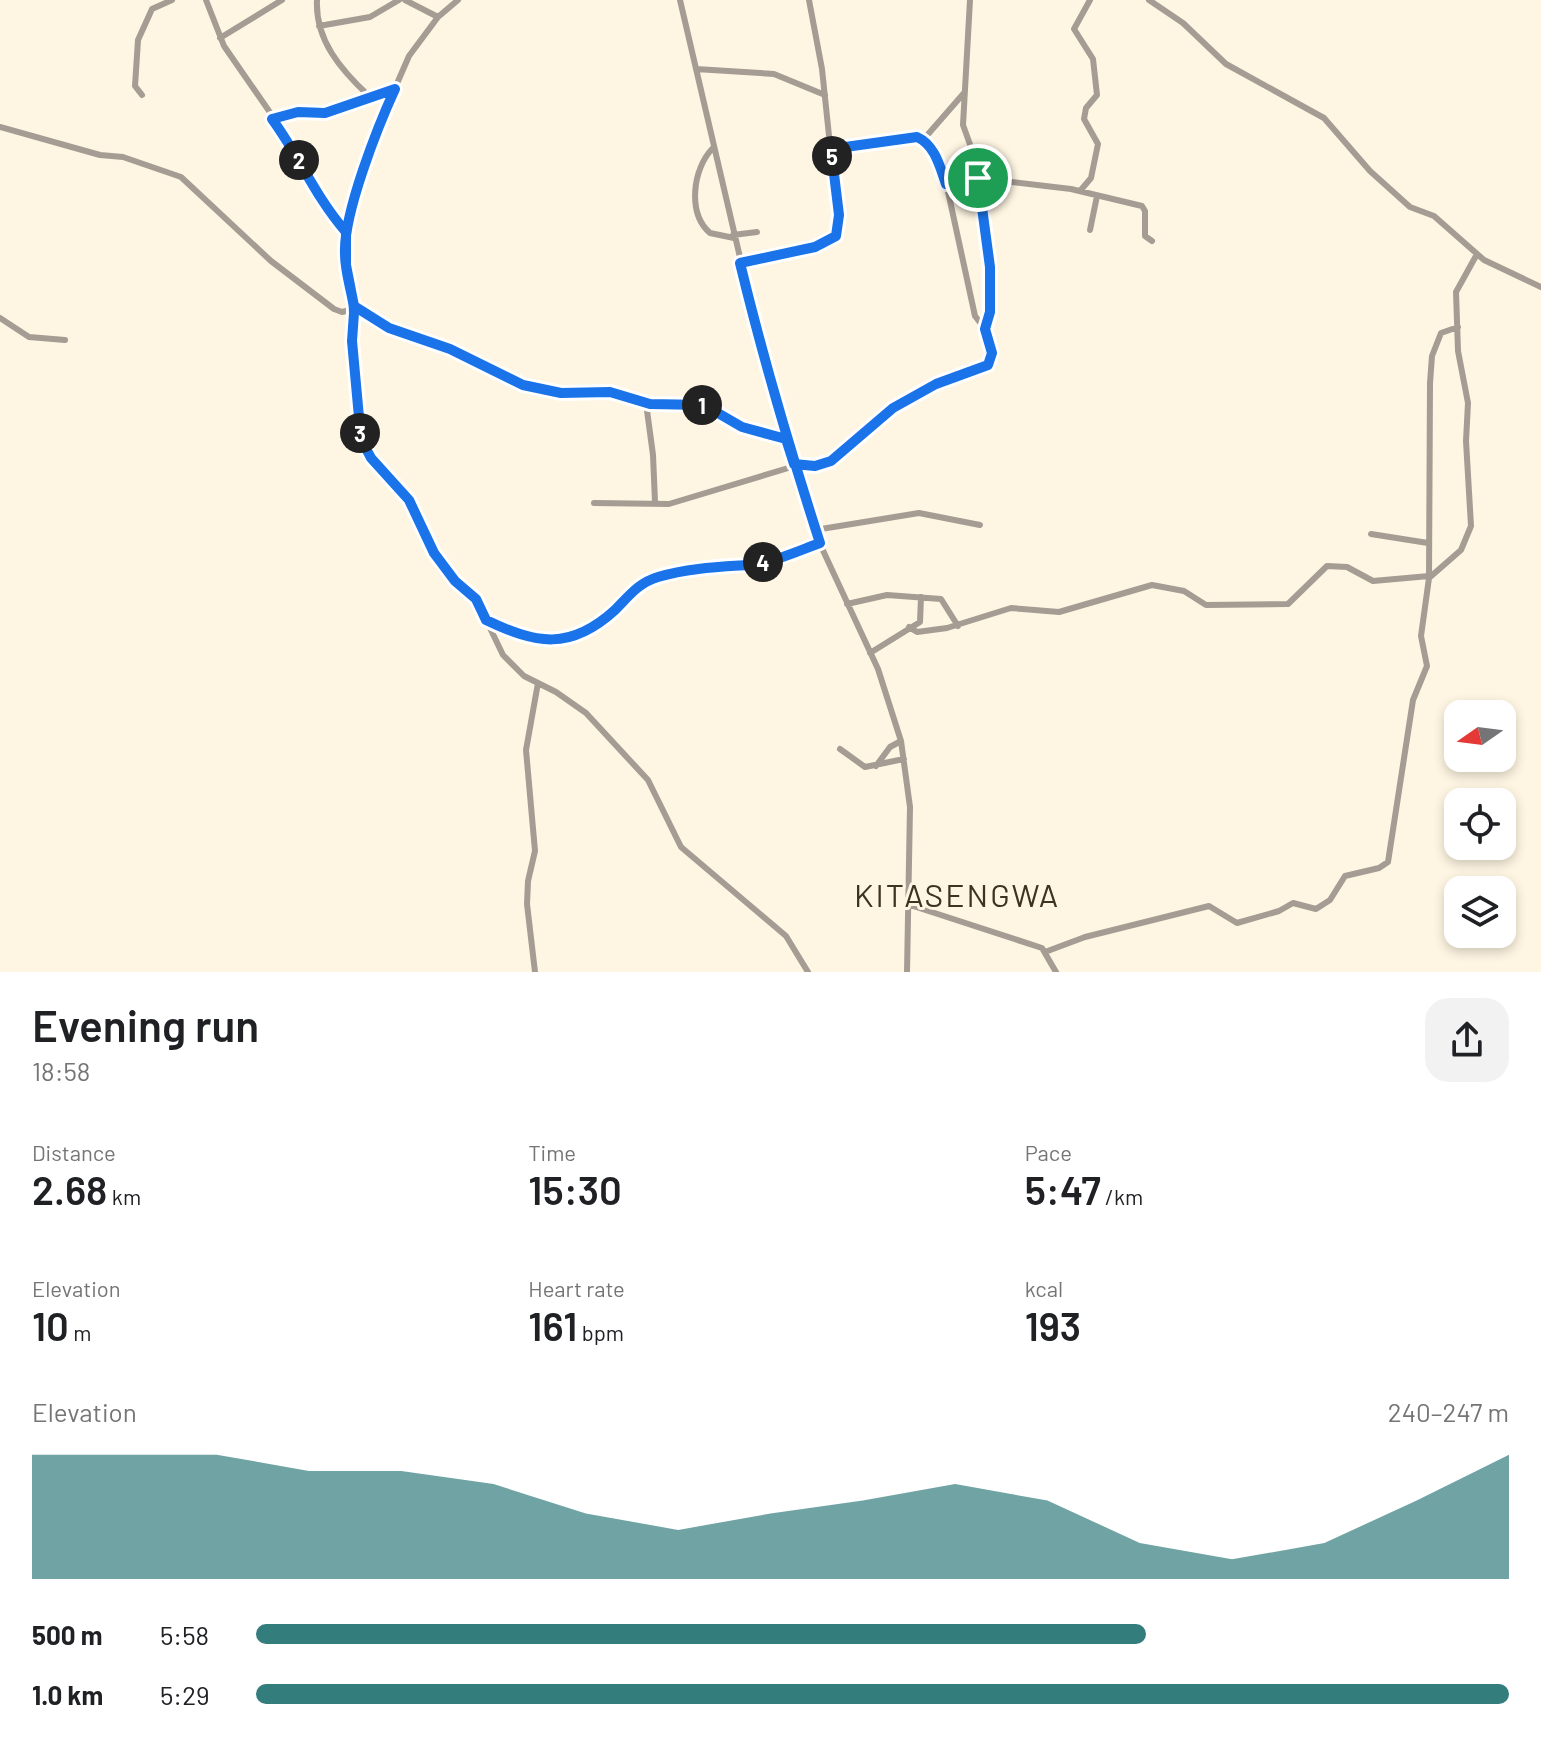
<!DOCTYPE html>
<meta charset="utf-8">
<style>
:root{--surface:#fff;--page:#f2f2f2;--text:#202124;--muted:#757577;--accent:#347d7d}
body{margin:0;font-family:Barlow,sans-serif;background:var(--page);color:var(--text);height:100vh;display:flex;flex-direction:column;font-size:30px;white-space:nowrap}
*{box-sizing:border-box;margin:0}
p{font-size:26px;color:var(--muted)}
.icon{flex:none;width:44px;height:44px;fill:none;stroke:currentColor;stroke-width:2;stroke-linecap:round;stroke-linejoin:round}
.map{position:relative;height:972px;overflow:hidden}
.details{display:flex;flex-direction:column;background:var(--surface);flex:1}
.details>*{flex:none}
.needle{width:52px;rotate:256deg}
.buttons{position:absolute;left:1444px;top:700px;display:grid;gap:16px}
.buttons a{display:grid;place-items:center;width:72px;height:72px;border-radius:16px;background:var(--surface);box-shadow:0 4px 12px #0003;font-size:40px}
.pin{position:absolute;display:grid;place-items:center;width:68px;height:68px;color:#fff;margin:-34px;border:4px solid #fff;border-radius:50%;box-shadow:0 2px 8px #0007}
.km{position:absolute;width:40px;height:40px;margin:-20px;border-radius:50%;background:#222;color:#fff;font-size:22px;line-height:40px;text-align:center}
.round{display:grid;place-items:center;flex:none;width:84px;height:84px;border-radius:24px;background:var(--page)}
.head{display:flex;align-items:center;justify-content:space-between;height:136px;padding:0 32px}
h1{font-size:44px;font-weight:600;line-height:60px}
.stats{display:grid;grid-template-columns:repeat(3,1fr);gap:12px;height:136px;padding:8px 32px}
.stats div{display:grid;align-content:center}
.stats b{font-size:40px;font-weight:600}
.stats small{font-size:22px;font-weight:400}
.stats p{font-size:22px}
.chart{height:224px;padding:16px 32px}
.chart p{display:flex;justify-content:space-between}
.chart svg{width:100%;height:144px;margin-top:8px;fill:var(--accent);opacity:.7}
ul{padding:0 32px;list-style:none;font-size:26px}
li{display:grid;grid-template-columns:128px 96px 1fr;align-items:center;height:60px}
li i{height:20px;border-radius:10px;background:var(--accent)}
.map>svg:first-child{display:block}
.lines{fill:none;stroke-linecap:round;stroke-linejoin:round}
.minor{stroke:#a59c94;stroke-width:6}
.route-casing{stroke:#fff;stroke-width:16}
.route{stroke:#1a73e8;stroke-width:10}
.labels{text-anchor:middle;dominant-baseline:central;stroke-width:6;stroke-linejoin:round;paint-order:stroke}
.quarter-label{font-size:32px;letter-spacing:2px;fill:#3c3320;stroke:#fef5e2}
</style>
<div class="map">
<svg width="1541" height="972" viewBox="0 0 1541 972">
<rect width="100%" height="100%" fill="#fef5e2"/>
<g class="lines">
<!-- minor -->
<path class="minor" d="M 206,0 L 224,46 L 287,137 L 314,193 L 346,231
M 317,0 C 315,40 341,70 369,96
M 405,0 L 438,17
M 458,0 L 438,17 L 409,56 L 385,111 L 346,232 L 345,253 L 353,302 L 352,341 L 361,439 L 371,458 L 409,500 L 440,562 L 476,599 L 503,655 L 524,676 L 556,692 L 586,713 L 648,780 L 681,847 L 786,936 L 808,972
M 680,0 L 770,386 L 820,544 L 878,669 L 901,741 L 910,807 L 907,972
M 970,0 L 963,125 L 976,161 L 990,267 L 990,312 L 985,329
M 1149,0 L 1183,23 L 1226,64 L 1324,118 L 1370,171 L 1410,207 L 1434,216 L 1484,260 L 1541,287
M 319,26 L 370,17 L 399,0
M 220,38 L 282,0
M 696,69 L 774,74 L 825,95
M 142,95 L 135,86 L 138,40 L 152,9 L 172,0
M 272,119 L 298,112 L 325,113 L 395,89
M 0,127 L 100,155 L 123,157 L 181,177 L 271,261 L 334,309 L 342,312 L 354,309
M 923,140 L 964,93
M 712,149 C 693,169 687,213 710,233 L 734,238
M 978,178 L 1071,189 L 1142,206 L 1145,211 L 1145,236 L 1152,241
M 946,184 L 978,175
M 1080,191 L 1091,178 L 1098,144 L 1084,119 L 1086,108 L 1097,95 L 1093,59 L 1074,29 L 1090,0
M 1090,230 L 1097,196
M 733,235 L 757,232
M 740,263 C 765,260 825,253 839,231 L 822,69 L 809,0
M 354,306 L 389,328 L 450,349 L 523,385 L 561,393 L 610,392 L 650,404 L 704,405 L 742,427 L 786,439
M 0,318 L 29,337 L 65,340
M 646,403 L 653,455 L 655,502
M 794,464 C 839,472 860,431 893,408 C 912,396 987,367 992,358 L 985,329 L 975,316 L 947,187 L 927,143 C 913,132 853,148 831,149
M 594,503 L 669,504 L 795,466
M 815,530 L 919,513 L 980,525
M 1371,534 L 1428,543
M 1429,578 L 1461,550 L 1471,526 L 1466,441 L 1468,403 L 1458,351 L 1456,292 L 1477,254
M 847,604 L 887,595 L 941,599 L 958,626
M 486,620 L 532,638 L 560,640 L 595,625 L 648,580 L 694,568 L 757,563 L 820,543
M 909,627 L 917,632 L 947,628 L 1011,608 L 1059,612 L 1152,585 L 1184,591 L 1206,605 L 1288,604 L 1327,566 L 1347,567 L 1373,581 L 1429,576
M 870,653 L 920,622 L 921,597
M 840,749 L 865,767 L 904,759
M 876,766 L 890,747 L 901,741
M 907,904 L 1042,948 L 1056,972
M 1045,952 L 1085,937 L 1209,906 L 1237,923 L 1279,911 L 1293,903 L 1316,909 L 1330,900 L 1345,876 L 1379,868 L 1388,862 L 1413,700 L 1427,666 L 1421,636 L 1429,578 L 1430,383 L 1432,356 L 1441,333 L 1458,327
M 535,972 L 527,904 L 528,881 L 535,851 L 526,750 L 538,683"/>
</g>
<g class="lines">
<defs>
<path id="route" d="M 978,178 L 990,267 L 990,312 L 985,329 L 992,353 L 988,365 L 936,384 L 893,408 L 831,461 L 815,466 L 794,464 L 786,439 L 742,427 L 704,405 L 650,404 L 610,392 L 561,393 L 523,385 L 450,349 L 389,328 L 354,306 L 346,265 L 346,232 C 314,195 300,157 272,119 L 298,112 L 325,113 L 395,89 C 378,126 343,214 345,254 C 345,270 350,286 353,302 C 354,306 354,310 354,313 L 352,341 L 361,439 L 371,458 L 409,500 L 434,553 L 455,581 L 476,599 L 486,620 C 536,644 570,651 615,610 C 629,596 638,583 658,577 C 688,568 718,567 749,565 C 772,563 798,551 820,543 C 790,450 763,358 740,263 L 815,247 L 836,236 L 839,215 L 831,149 L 917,137 C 935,145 940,167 946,184 L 978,175 L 978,178"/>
</defs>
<!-- route casing -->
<use href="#route" class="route-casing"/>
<!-- route -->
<use href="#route" class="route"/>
</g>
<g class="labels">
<!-- quarter labels -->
<g class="quarter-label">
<text x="957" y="894">KITASENGWA</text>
</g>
</g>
</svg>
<div class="buttons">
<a><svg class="needle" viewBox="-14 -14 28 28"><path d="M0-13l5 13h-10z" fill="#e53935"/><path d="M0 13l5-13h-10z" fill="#757577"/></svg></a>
<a><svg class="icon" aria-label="locate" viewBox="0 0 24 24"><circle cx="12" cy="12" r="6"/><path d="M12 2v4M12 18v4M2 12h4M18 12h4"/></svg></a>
<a><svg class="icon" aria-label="layers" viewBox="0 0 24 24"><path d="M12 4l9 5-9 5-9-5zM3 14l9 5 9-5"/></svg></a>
</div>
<div class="pin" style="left:978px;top:178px;background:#1e9e55"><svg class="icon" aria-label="arrive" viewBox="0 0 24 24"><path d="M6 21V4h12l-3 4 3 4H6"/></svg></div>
<b class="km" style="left:702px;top:405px">1</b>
<b class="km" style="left:299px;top:160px">2</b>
<b class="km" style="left:360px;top:433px">3</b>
<b class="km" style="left:763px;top:562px">4</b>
<b class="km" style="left:832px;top:156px">5</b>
</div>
<section class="details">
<div class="head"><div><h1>Evening run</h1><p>18:58</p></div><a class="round"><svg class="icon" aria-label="share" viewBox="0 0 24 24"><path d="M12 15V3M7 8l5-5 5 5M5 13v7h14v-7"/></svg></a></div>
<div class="stats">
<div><p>Distance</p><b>2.68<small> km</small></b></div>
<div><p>Time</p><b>15:30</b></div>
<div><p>Pace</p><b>5:47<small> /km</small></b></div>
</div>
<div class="stats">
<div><p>Elevation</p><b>10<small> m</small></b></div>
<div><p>Heart rate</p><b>161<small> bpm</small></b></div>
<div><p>kcal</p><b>193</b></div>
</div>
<div class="chart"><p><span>Elevation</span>240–247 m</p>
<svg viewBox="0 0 160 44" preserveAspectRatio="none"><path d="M0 44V6L10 6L20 6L30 11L40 11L50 15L60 24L70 29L80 24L90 20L100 15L110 20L120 33L130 38L140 33L150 20L160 6V44z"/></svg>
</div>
<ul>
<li><b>500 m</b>5:58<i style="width:71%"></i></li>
<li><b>1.0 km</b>5:29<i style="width:100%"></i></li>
</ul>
</section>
